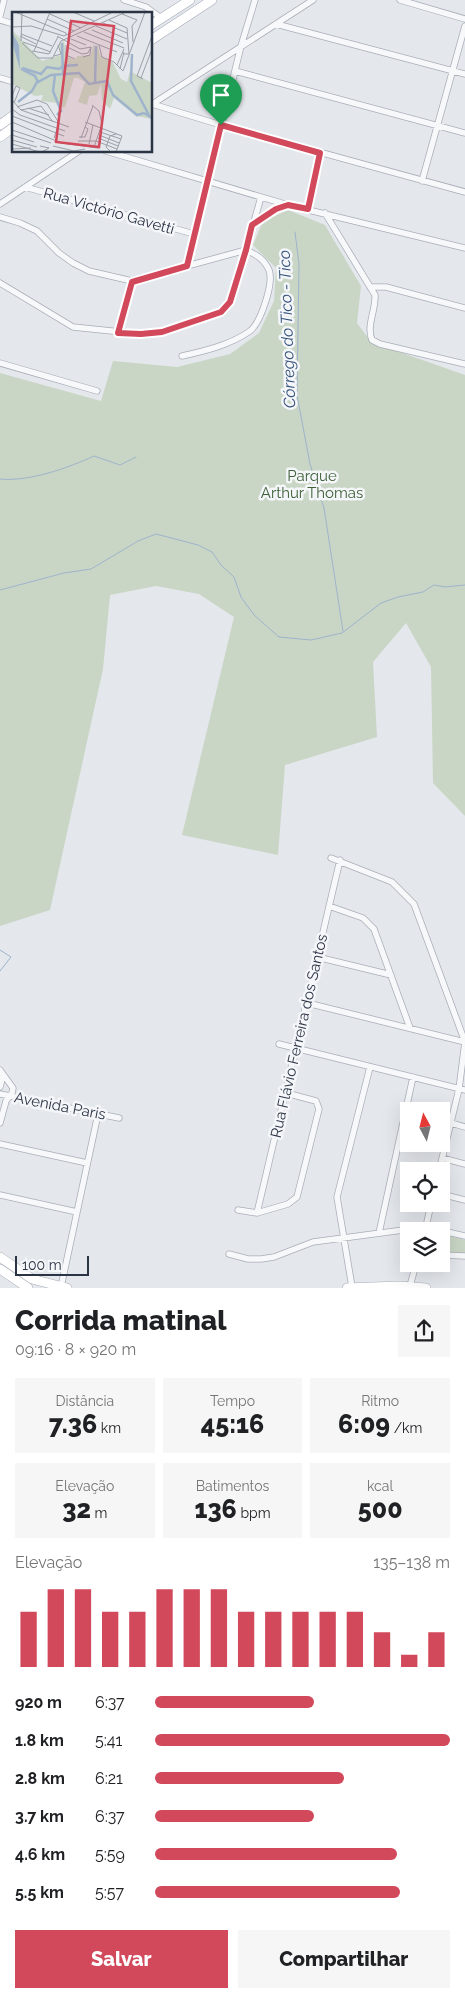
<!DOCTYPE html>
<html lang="pt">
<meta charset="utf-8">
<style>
:root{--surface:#fff;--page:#f6f6f6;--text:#202124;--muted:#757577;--accent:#d1495b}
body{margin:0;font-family:Raleway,sans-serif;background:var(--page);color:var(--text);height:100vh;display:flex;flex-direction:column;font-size:19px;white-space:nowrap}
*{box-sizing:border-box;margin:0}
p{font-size:16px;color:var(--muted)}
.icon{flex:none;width:28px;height:28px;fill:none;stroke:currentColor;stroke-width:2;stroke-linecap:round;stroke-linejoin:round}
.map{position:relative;height:1288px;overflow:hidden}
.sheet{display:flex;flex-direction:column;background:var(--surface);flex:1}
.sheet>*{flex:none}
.needle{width:32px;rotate:353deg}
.controls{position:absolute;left:400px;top:1102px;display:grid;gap:10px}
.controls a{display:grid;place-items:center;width:50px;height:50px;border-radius:0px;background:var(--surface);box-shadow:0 5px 20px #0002;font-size:25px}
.scale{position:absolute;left:15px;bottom:12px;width:74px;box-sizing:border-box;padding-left:5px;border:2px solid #2b3445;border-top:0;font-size:14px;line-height:18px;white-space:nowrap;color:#2b3445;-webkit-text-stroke:4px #f4f6f9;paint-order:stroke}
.pin{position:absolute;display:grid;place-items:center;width:42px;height:42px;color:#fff;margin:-51px -21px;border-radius:50% 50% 50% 0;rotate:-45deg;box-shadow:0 0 5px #0007}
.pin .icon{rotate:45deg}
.round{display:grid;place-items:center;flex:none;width:52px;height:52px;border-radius:0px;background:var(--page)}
.overview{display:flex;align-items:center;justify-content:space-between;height:85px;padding:0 15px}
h1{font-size:28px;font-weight:800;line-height:38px}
.metrics{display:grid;grid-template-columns:repeat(3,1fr);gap:8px;height:85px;padding:5px 15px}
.metrics div{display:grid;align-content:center;border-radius:0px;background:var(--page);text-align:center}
.metrics b{font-size:25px;font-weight:800}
.metrics small{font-size:14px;font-weight:400}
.metrics p{font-size:14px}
.chart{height:140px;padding:10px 15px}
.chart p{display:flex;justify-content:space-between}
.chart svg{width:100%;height:90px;margin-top:5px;stroke:var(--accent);stroke-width:6}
.action{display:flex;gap:10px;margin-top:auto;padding:10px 15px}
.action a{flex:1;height:58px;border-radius:0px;background:var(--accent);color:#fff;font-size:20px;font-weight:800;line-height:58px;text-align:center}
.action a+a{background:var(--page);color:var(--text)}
ul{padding:0 15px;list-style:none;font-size:16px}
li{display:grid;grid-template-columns:80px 60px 1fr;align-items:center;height:38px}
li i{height:12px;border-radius:6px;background:var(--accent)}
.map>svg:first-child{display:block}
.green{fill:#c9d6c5}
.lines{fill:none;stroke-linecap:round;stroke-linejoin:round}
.stream{stroke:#9fb4cc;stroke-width:1}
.street-casing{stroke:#a9aeb7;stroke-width:7}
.secondary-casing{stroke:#a9aeb7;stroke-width:10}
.primary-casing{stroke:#a3abb8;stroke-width:10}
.street{stroke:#f7f8fa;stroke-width:5.5}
.secondary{stroke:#fff;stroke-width:9}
.primary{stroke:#fff;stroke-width:9}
.route-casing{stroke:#fff;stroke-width:10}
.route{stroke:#d1495b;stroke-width:6}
.labels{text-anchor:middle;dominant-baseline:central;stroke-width:5;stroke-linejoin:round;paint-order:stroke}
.street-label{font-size:15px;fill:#2b3445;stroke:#f4f6f9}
.park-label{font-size:15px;fill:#3f6138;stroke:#f4f6f9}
.water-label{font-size:16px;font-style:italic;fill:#34527a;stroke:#f4f6f9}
.inset-river{fill:none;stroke:#9fb4cc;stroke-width:2.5}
.inset-road{fill:none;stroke:#9a9fa9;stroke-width:1}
.view{fill:#d1495b;fill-opacity:0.15;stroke:#d1495b;stroke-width:2.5}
.inset-edge{fill:none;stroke:#2b3445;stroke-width:2.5}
</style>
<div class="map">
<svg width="465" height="1288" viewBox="0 0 465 1288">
<rect width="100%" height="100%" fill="#e4e7ec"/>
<!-- green -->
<path class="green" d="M 288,210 L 325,225 L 361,286 L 357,323 L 371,342 L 465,375 L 465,816 L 433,783 L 431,667 L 406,623 L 373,662 L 377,737 L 285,765 L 278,855 L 182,835 L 234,617 L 199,594 L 156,586 L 110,595 L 103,669 L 50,910 L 0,926 L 0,373 L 101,401 L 113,361 L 177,367 L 230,354 L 259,333 L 274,301 L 276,268 L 253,245 L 263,221 Z
M 441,1234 L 465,1240 L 465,1254 L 441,1252 Z"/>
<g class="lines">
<!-- stream -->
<path class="stream" d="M 295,232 L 299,264 L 297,395 L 310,464 L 324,508 L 343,631
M 0,479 C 29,482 68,468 94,456 L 120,465 L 136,457
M 0,590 L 64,573 L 91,569 L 138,541 L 156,534 L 198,545 L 212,552 L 221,565 L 234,577 L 241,597 L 254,615 L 279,637 L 311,640 L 342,633 L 381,603 L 398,597 L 423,592 L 434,585 L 445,587 L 465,585
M 0,950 L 11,957 L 0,971"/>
<defs>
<path id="street" d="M 124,0 L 146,7 L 161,18
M 400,0 L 465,19
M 0,16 L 4,0
M 0,20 L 14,24
M 276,24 L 465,74
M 235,71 L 465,133
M 0,78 L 14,82
M 152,104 L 221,125 L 465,192
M 151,105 L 313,0
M 106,151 L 288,205 L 465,248
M 422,181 L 465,26
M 25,187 L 194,234
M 0,204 L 79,151
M 308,209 L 320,153
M 325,213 L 375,295 C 376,310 366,326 372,340 L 380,344 L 465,364
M 0,217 L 20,223 L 37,231 L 59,253 L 73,263 L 89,271 L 132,281 L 246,250
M 252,225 L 276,209 L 287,205
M 187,266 L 241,46 L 255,0
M 0,283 L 73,327 L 141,334 L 162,332 L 196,321 L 221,312 L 230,301 L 246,250 L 261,197
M 370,287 L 386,287 L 465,308
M 118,333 L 132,281
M 182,356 C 205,351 230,345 250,331 C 261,322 274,283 269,270 C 264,259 257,255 246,250
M 0,363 L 97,391
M 331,858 L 392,882 L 414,904 L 465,1042 L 459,1089 L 439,1171
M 329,906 L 363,918 L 374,929 L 410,1028
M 317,957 L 391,975
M 307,1003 L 465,1042
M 279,1044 L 465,1090
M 0,1070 L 13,1088 L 12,1093 L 6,1101 L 0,1123
M 0,1087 L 3,1075
M 0,1094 L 119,1118
M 451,1123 L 465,1127
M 0,1144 L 87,1163
M 442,1158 L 465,1164
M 441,1194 L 465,1200
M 0,1195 L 77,1212
M 238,1210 L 257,1213 L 288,1204 L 297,1197 L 319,1109 L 316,1101 L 286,1093
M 257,1213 L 340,860
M 425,1231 L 431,1204
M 379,1233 L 413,1077
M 229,1254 L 248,1259 L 261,1259 L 274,1257 L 313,1242 L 426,1227 L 465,1236
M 441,1255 L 465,1256
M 410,1286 L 416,1264
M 61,1287 L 98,1114
M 352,1287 L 337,1197 L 370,1067"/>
<path id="secondary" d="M 0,1257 L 32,1279 L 67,1288
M 0,1269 L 28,1288
M 347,1288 L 399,1286 L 426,1288"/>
<path id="primary" d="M 151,25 L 190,0
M 151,40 L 212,0
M 0,125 L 14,115
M 0,137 L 14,127"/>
</defs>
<!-- street casing -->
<use href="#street" class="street-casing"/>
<!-- secondary casing -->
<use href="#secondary" class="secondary-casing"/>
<!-- primary casing -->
<use href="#primary" class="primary-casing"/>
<!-- street -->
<use href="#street" class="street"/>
<!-- secondary -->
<use href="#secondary" class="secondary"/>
<!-- primary -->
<use href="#primary" class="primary"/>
</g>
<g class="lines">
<defs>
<path id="route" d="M 221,125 L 320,153 L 308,209 L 288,205 L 276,209 L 252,225 L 246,250 L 230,302 L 221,312 L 162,332 L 141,334 L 118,333 L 132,282 L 187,266 Z"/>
</defs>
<!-- route casing -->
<use href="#route" class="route-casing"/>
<!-- route -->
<use href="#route" class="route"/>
</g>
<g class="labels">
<!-- street labels -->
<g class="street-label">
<text transform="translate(109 211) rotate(16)">Rua Victório Gavetti</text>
<text transform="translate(299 1036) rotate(-77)">Rua Flávio Ferreira dos Santos</text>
<text transform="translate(60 1106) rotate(11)">Avenida Paris</text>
</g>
<!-- park labels -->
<g class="park-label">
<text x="312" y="476">Parque<tspan x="312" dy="17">Arthur Thomas</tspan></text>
</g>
<!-- water labels -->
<g class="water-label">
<text transform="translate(287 329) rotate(-92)">Córrego do Tico - Tico</text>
</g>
</g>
<!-- overview -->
<g transform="translate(12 12)">
<rect width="140" height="140" fill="#e4e7ec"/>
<path d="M 0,18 L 30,49 L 49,43 L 47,32 L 52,29 L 54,44 L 63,48 L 65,44 L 79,43 L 81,33 L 86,34 L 88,43 L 101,51 L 109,67 L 115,70 L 118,59 L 140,71 L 140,107 L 124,104 L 102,86 L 98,97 L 90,88 L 89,72 L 85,83 L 77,84 L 75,93 L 66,90 L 73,70 L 66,66 L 62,66 L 53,95 L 47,96 L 46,91 L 29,89 L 31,83 L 23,84 L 0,72 Z" fill="#c9d6c5"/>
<path d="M 0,20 L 7,33 L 8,58 L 1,33 Z" fill="#9fb4cc"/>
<path class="inset-river" d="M 50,31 L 51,64M 120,42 L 119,69 L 138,105M 10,56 L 29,62 L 35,55 L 47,57 L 51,54 L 66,53M 9,57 L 23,64 L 26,70 L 39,63 L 67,61 L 77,72 L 95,69 L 101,83 L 125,103 L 132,101 L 140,106M 43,63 L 41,79 L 49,99 L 45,103M 83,71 L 84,34M 6,90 L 20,79 L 25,70"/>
<path class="inset-road" d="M 3,0 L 54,21 L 54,23M 61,0 L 82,9M 38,2 L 69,16M 110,2 L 125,8 L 120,14 L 121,30M 35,7 L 62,19M 97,8 L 115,16 L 117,42 L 112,42M 91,11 L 115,21M 84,14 L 115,27M 0,15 L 19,14 L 52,24 L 101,0M 80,18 L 111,31M 72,20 L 112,36M 9,22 L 40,34M 8,24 L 24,32M 45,24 L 68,37 L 79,35M 65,24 L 105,40M 59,27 L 74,33M 9,29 L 10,1M 11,30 L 39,40M 10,31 L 26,46 L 40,46M 54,33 L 54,43 L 63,47M 87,33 L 90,45 L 102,50 L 111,59 L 133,0M 55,35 L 70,42 L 76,41 L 79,35M 20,39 L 37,42 L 46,25M 22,39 L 38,0M 42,44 L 49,42 L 46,33M 71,45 L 78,43 L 79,35M 40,47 L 49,29 L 114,0M 105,53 L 112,37M 108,57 L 112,40M 129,66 L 140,37M 131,67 L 125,64 L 140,24M 0,84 L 4,74 L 8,76 L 2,91M 0,88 L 9,98 L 57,115M 80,93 L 87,99 L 90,112 L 82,135M 5,95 L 25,88 L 35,92 L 47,111 L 42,126M 16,96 L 37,103M 0,97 L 8,103 L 53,119M 9,98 L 29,94 L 41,110M 0,104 L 52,124M 0,110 L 49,131 L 86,136M 73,110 L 110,124 L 104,140M 0,118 L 39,131M 88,120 L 109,127M 0,123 L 22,130M 87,123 L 107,131M 67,125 L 73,125 L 76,117 L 73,115M 69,126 L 81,94M 86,126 L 106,134M 0,128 L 25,135M 66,129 L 84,129 L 105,137M 0,132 L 28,140M 77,132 L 81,113M 28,134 L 37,136 L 30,140M 41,134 L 62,139 L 73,137M 0,137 L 19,136M 99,140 L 94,135 L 98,124 L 104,122"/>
<path class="view" d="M 59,9 L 102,14 L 87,135 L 44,130 Z"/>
<rect width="140" height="140" class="inset-edge"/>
</g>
</svg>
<div class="controls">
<a><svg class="needle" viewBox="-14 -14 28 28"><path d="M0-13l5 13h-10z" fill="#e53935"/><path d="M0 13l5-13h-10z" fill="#757577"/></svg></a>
<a><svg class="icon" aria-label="locate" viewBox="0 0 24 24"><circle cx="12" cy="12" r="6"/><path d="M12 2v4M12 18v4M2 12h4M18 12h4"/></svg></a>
<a><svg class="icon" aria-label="layers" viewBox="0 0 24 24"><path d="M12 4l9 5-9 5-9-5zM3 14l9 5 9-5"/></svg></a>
</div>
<div class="scale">100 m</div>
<div class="pin" style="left:221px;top:125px;background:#1e9e55"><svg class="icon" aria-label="arrive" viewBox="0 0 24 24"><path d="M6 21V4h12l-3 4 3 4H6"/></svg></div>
</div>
<section class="sheet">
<div class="overview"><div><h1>Corrida matinal</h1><p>09:16 · 8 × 920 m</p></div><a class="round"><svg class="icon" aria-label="share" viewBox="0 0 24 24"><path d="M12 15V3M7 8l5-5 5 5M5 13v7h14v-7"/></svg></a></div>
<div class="metrics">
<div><p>Distância</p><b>7.36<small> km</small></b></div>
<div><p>Tempo</p><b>45:16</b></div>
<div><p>Ritmo</p><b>6:09<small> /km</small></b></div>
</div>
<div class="metrics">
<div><p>Elevação</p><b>32<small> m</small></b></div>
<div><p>Batimentos</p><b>136<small> bpm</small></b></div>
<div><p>kcal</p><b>500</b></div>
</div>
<div class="chart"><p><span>Elevação</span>135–138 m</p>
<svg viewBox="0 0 160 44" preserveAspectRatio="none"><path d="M5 44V17M15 44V6M25 44V6M35 44V17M45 44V17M55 44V6M65 44V6M75 44V6M85 44V17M95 44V17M105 44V17M115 44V17M125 44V17M135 44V27M145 44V38M155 44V27"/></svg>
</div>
<ul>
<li><b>920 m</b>6:37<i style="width:54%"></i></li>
<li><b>1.8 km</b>5:41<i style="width:100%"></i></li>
<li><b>2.8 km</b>6:21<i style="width:64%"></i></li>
<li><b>3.7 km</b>6:37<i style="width:54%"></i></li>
<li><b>4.6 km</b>5:59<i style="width:82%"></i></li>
<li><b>5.5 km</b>5:57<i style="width:83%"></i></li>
</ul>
<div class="action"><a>Salvar</a><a>Compartilhar</a></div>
</section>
